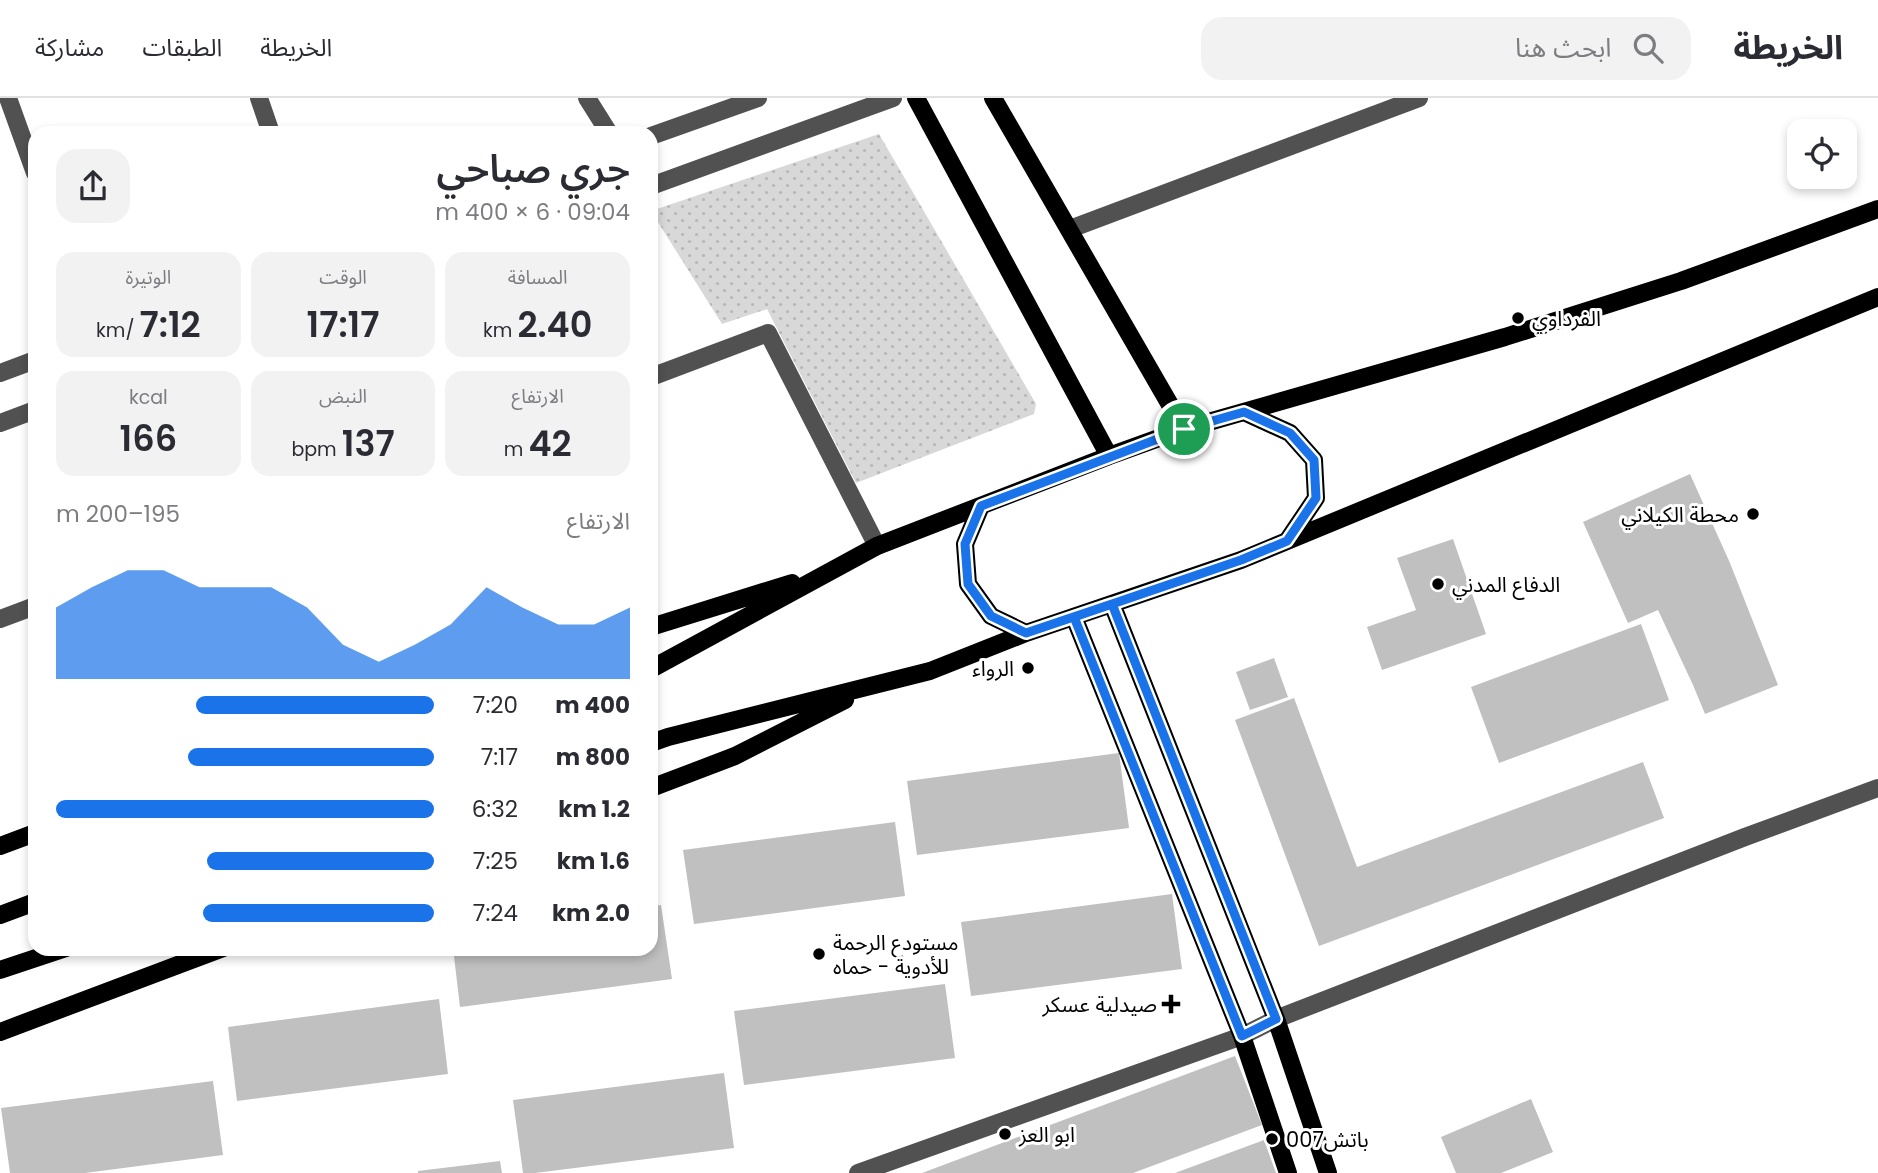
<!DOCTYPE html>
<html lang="ar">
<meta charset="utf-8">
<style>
:root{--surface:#fff;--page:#f2f2f3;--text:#2b2b33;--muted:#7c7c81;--line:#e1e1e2;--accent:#1a73e8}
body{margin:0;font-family:Poppins,"Noto Sans Arabic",sans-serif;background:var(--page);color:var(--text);direction:rtl;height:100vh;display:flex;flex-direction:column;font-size:26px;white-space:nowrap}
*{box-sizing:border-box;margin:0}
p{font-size:23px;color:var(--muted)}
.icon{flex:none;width:38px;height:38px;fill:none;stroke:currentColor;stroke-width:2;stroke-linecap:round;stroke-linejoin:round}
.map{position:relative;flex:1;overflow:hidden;direction:ltr}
.drawer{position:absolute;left:28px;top:28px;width:630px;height:830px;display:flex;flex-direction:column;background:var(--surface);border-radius:21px;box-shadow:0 4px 10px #0003;direction:rtl}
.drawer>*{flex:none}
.fabs{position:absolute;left:1787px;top:21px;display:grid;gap:14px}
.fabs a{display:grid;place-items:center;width:70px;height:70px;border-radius:14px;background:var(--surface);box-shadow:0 4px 10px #0003;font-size:35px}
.pin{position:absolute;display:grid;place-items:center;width:60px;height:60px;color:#fff;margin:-30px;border:4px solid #fff;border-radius:50%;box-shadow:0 2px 7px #0007}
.round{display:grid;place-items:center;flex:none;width:74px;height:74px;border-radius:21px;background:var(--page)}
.overview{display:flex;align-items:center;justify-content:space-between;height:119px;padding:0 28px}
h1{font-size:38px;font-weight:600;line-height:52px}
.stats{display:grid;grid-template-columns:repeat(3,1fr);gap:10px;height:119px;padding:7px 28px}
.stats div{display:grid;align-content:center;border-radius:18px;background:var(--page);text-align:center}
.stats b{font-size:35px;font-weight:600}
.stats small{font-size:19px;font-weight:400}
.stats p{font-size:19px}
.chart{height:196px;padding:14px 28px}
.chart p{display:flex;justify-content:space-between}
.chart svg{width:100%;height:126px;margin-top:7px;fill:var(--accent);opacity:.7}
ul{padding:0 28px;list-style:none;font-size:23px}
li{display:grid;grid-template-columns:112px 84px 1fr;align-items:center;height:52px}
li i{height:18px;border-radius:9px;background:var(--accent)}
header{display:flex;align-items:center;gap:42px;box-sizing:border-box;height:98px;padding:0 35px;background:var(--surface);border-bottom:2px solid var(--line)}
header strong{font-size:33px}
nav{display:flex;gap:38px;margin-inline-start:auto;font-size:24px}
.search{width:490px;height:63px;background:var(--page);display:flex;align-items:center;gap:18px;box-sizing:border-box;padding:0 24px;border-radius:21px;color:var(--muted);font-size:26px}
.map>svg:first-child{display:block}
.park{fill:url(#park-dots)}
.building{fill:#c0c0c0}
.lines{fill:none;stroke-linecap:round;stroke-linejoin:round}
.minor{stroke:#515151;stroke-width:18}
.major{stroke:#000;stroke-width:18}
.route-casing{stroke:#fff;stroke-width:14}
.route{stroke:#1a73e8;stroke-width:9}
.poi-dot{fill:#000;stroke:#fff;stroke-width:2.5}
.labels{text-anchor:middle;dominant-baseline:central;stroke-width:6;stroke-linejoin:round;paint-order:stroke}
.poi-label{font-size:21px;fill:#000;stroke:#fff;text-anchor:start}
</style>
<header>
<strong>الخريطة</strong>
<div class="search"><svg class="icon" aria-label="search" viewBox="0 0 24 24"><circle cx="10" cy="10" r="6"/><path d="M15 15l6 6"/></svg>ابحث هنا</div>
<nav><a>الخريطة</a><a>الطبقات</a><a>مشاركة</a></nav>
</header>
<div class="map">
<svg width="1878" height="1075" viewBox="0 0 1878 1075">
<defs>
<pattern id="park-dots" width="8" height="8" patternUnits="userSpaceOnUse" patternTransform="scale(1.75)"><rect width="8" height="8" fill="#d8d8d8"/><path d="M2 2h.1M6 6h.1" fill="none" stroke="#b8b8b8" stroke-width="1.8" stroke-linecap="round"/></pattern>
</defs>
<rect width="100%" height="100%" fill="#fff"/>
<!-- park -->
<path class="park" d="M 879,36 L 1036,306 L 1034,316 L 856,385 L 767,211 L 722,226 L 651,113 Z"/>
<!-- building -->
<path class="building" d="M 1690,376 L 1730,465 L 1778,587 L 1705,616 L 1693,587 L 1658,512 L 1628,525 L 1583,424 Z
M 1453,441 L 1486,536 L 1382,572 L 1367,529 L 1416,512 L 1397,460 Z
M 1641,526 L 1669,602 L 1499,665 L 1471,589 Z
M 1274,560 L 1288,599 L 1250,612 L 1236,574 Z
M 1294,600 L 1357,769 L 1643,664 L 1664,720 L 1319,848 L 1235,622 Z
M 1119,655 L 1129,730 L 917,757 L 907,683 Z
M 895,724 L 905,798 L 694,826 L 683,752 Z
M 1172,796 L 1182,871 L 971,898 L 961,824 Z
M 661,807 L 672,881 L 460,909 L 453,850 L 651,850 L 651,808 Z
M 945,886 L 955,960 L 744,987 L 734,913 Z
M 439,901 L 448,976 L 237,1003 L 228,929 Z
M 1235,958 L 1262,1027 L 1133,1075 L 922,1075 Z
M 724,975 L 734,1050 L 535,1075 L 523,1075 L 513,1002 Z
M 213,983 L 223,1057 L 85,1075 L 10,1075 L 1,1010 Z
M 1531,1001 L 1553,1054 L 1501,1075 L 1456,1075 L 1441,1039 Z
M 1264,1042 L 1276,1075 L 1175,1075 Z
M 500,1063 L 502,1075 L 418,1075 L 418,1073 Z"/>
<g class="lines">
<!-- minor -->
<path class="minor" d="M 8,0 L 35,75
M 259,0 L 271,35
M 587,0 L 609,35
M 651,38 L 758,0
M 651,88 L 893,0
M 1070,131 L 1419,0
M 0,275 L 35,262
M 651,279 L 768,235 L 877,448
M 0,325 L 35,312
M 0,521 L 35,508
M 858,1075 L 1242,938 L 1276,921 L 1745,739 L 1878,690"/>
<!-- major -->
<path class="major" d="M 916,0 L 1109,358
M 993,0 L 1184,331
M 1244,314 L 1290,335 L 1314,362 L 1316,400 L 1287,443
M 981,408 L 965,446 L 968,486 L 991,518 L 1026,535
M 1112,506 L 1276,921 L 1328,1075
M 1074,519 L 1242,938 L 1288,1075
M 651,529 L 792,485
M 651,571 L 877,448 L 1109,358 L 1184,331 L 1505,239 L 1681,183 L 1878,111
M 651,645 L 668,639 L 930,573 L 1026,535 L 1241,462 L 1878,199
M 651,690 L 735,658 L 845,602
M 0,748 L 35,735
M 0,817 L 35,804
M 0,872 L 66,850
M 0,934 L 223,850"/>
</g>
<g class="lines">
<defs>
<path id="route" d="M 1184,331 L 981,408 L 965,446 L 968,486 L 991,518 L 1026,535 L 1112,506 L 1276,921 L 1242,938 L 1074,519 L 1241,462 L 1287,443 L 1316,400 L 1314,362 L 1290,335 L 1244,314 L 1184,331"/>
</defs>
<!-- route casing -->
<use href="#route" class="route-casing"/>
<!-- route -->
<use href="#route" class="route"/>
</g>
<!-- markers -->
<g class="poi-dot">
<circle cx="1518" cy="220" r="7"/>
<circle cx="1753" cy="416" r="7"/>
<circle cx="1438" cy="486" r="7"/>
<circle cx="1028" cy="570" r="7"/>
<circle cx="819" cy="856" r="7"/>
<path d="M1167.5 895.5h7v7h7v7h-7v7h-7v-7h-7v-7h7z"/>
<circle cx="1005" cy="1036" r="7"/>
<circle cx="1272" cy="1041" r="7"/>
</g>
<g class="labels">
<!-- poi labels -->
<g class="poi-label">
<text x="1532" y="220">الفرداوي</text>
<text x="1739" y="416" text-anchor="end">محطة الكيلاني</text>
<text x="1452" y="486">الدفاع المدني</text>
<text x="1014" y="570" text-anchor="end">الرواء</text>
<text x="833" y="844">مستودع الرحمة<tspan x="833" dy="24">للأدوية - حماه</tspan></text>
<text x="1157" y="906" text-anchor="end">صيدلية عسكر</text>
<text x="1019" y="1036">ابو العز</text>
<text x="1286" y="1041">باتش007</text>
</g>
</g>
</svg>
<div class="fabs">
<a><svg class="icon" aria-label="locate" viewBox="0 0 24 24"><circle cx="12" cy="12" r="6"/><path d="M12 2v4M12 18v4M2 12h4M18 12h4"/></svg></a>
</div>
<div class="pin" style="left:1184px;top:331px;background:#1e9e55"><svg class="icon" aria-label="arrive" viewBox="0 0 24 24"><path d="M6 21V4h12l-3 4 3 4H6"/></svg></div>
<section class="drawer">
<div class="overview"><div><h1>جري صباحي</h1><p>09:04 · 6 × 400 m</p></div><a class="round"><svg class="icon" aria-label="share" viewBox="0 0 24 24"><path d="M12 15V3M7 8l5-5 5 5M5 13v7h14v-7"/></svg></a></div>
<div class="stats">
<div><p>المسافة</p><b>2.40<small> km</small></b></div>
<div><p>الوقت</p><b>17:17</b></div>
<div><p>الوتيرة</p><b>7:12<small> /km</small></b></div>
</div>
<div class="stats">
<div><p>الارتفاع</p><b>42<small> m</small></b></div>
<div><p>النبض</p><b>137<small> bpm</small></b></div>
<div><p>kcal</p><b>166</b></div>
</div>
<div class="chart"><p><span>الارتفاع</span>195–200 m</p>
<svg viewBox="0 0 160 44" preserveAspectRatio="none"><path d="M0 44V19L10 12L20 6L30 6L40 12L50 12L60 12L70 19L80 32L90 38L100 32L110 25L120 12L130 19L140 25L150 25L160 19V44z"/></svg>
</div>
<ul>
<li><b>400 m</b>7:20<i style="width:63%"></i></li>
<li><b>800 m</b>7:17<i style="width:65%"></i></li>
<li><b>1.2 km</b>6:32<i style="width:100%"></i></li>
<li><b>1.6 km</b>7:25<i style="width:60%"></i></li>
<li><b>2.0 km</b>7:24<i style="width:61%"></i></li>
</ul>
</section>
</div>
